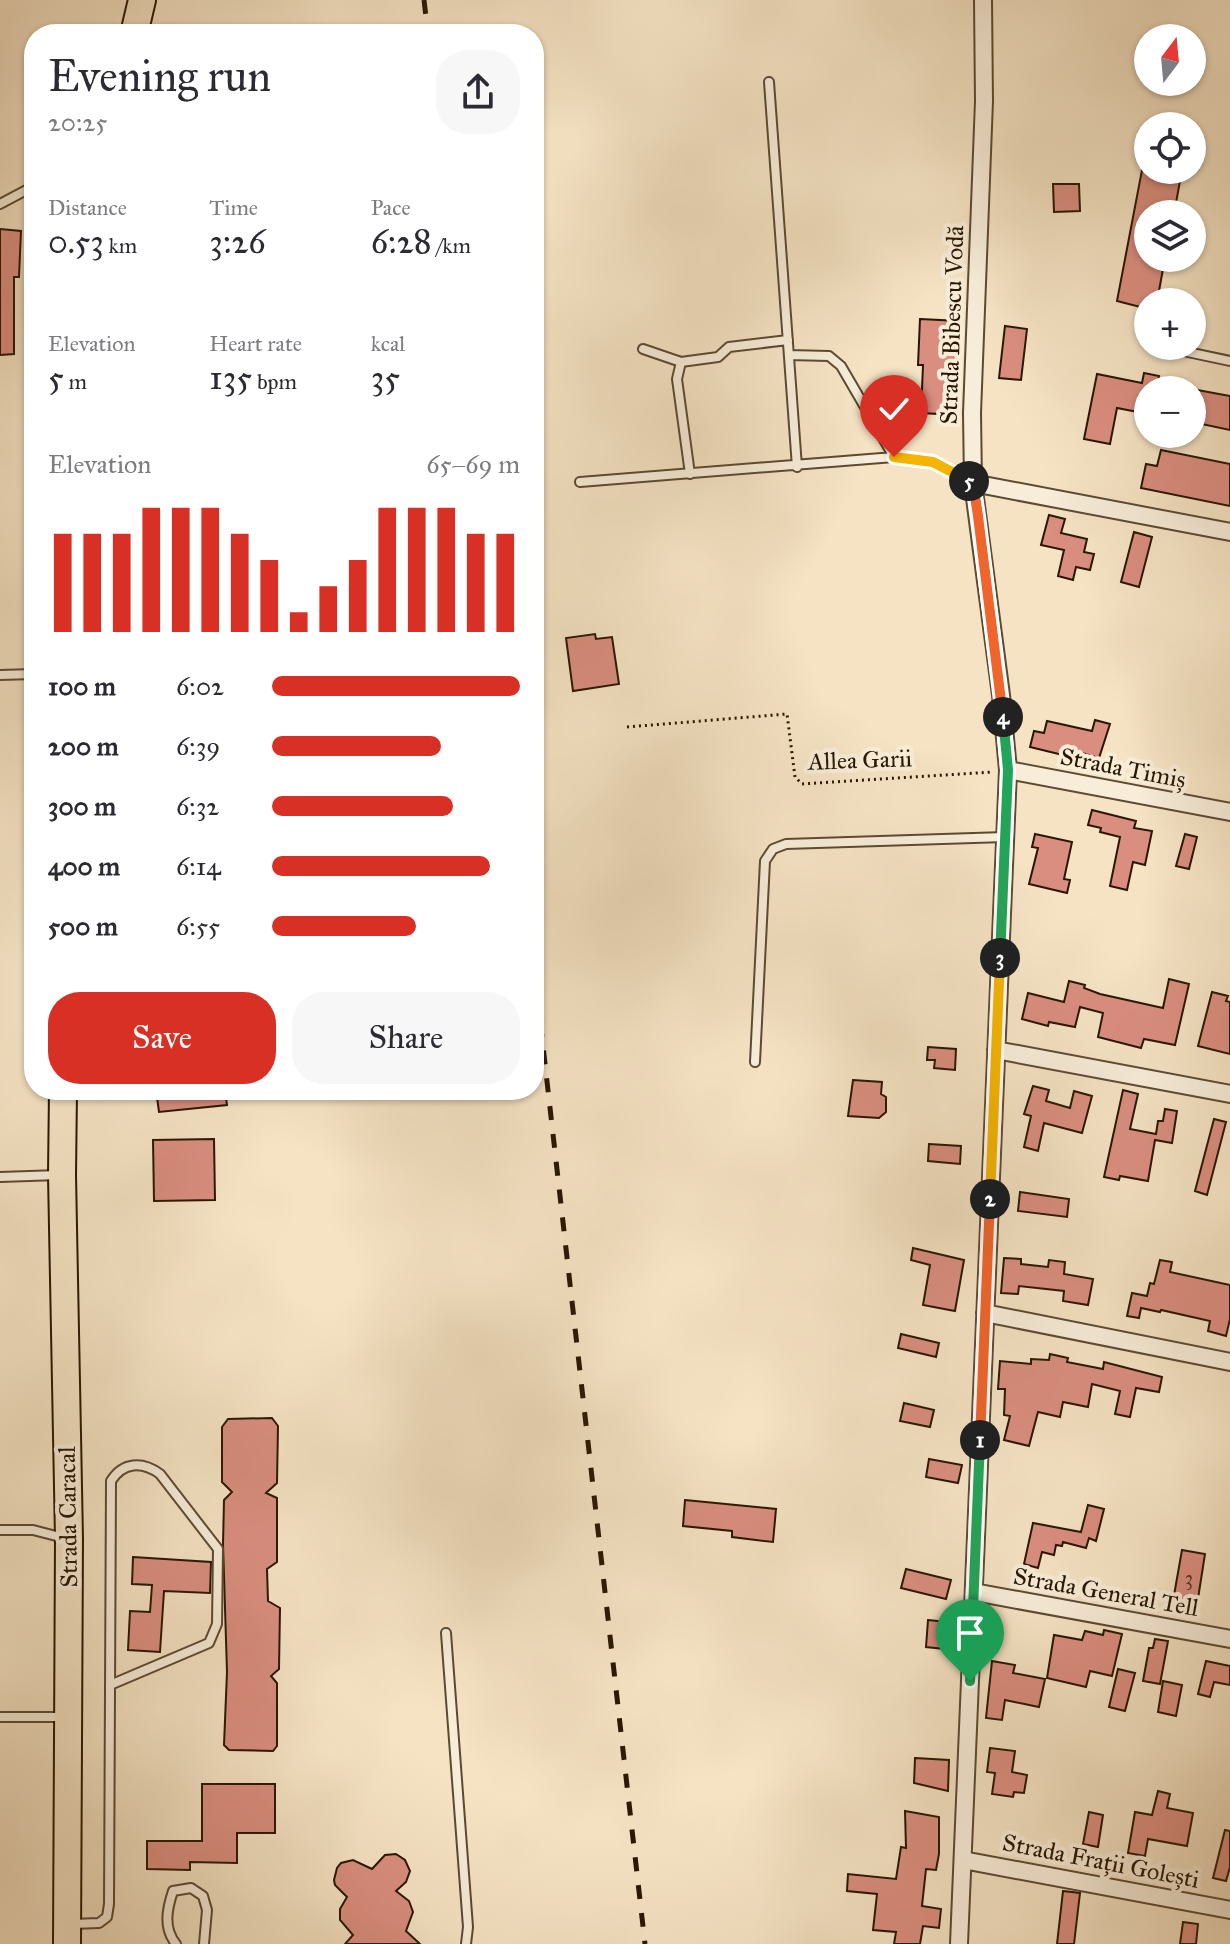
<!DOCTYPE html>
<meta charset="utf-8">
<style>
:root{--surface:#fff;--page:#f7f7f7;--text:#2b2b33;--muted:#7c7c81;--accent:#d93025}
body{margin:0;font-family:"IM FELL Great Primer",serif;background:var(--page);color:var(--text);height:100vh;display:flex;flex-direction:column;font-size:30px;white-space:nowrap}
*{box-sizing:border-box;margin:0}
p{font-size:26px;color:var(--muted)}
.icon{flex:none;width:44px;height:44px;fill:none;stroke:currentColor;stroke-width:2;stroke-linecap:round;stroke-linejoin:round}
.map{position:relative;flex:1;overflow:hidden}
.details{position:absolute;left:24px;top:24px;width:520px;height:1076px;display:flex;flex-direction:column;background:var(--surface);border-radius:32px;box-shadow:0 2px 6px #0004}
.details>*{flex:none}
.needle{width:52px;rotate:16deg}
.fabs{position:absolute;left:1134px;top:24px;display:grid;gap:16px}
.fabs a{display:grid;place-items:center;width:72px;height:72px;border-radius:50%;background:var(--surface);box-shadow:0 2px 6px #0004;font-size:40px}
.pin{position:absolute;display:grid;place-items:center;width:68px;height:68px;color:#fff;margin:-82px -34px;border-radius:50% 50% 50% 0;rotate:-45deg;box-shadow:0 0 8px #0007}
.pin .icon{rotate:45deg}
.km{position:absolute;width:40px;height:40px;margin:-20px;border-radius:50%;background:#222;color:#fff;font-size:22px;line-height:40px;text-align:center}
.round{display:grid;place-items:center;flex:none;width:84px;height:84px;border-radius:32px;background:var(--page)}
.head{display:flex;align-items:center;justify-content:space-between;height:136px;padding:0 24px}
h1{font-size:44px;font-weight:600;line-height:60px}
.stats{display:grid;grid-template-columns:repeat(3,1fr);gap:12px;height:136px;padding:8px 24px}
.stats div{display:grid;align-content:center}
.stats b{font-size:34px;font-weight:600}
.stats small{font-size:22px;font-weight:400}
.stats p{font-size:22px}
.chart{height:224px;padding:16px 24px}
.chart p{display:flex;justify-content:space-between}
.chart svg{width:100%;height:144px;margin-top:8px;stroke:var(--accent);stroke-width:6}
.cta{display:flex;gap:16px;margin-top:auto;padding:16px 24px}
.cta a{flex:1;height:92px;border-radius:32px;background:var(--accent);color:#fff;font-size:32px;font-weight:600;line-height:92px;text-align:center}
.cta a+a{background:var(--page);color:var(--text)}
ul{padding:0 24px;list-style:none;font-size:26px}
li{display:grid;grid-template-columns:128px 96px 1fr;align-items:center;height:60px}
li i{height:20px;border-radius:10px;background:var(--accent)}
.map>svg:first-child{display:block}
.building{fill:#da8e80;stroke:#291702;stroke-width:2}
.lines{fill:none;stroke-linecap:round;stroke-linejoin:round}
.lane-casing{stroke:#5c4a32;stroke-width:12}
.street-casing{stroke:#5c4a32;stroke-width:20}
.primary-casing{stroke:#291702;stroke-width:30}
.path{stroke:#291702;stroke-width:3;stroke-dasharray:2 4;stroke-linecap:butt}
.lane{stroke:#f8edd9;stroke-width:8}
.street{stroke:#f8edd9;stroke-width:16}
.primary{stroke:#f5e3c4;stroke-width:26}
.rail{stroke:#291702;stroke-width:5;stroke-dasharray:14 14;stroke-linecap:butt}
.split-1-casing{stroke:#fff;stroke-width:16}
.split-2-casing{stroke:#fff;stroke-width:16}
.split-3-casing{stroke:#fff;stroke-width:16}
.split-4-casing{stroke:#fff;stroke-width:16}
.split-5-casing{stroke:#fff;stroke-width:16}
.split-6-casing{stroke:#fff;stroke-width:16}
.split-1{stroke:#22a559;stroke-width:10}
.split-2{stroke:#f0652b;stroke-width:10}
.split-3{stroke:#f5b400;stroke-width:10}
.split-4{stroke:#22a559;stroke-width:10}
.split-5{stroke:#f0652b;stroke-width:10}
.split-6{stroke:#f5b400;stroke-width:10}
.labels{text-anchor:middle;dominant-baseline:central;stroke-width:8;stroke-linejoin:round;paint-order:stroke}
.number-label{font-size:20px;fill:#553522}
.street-label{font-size:24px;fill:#291702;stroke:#f8edd9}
</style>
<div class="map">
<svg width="1230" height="1944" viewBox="0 0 1230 1944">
<rect width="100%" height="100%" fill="#f5e3c4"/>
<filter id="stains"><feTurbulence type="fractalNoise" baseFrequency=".0025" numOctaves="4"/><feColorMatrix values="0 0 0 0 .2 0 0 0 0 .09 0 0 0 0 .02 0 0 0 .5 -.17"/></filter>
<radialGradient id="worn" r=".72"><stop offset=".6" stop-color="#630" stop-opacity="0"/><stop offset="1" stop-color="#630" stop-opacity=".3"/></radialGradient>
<!-- building -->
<path class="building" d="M 1142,170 L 1182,170 L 1174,214 L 1148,214 L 1148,258 L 1165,258 L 1157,302 L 1148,302 L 1148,309 L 1117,301 Z
M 1053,184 L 1079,184 L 1080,211 L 1054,212 Z
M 0,229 L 21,231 L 19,277 L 14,277 L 14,354 L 0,355 Z
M 920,319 L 960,321 L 957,415 L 921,413 L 923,365 L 918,365 Z
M 1005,326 L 1027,329 L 1021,380 L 999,378 Z
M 1144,373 L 1159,376 L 1156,390 L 1148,390 L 1148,414 L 1117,408 L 1110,444 L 1084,439 L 1097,374 L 1142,383 Z
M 1192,389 L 1230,396 L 1230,430 L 1192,422 Z
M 1161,450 L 1230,464 L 1230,506 L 1141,488 L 1146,464 L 1157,466 Z
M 1049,515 L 1065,519 L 1061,533 L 1087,539 L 1084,552 L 1094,554 L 1090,570 L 1076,567 L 1073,580 L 1058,576 L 1064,550 L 1041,545 Z
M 1134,532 L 1152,537 L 1139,587 L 1121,582 Z
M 595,634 L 596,639 L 612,637 L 619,684 L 573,691 L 566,638 Z
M 1095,720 L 1110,724 L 1099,758 L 1068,749 L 1067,756 L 1030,747 L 1034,731 L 1044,733 L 1047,721 L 1092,731 Z
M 1092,810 L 1136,821 L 1134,828 L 1152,831 L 1145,865 L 1133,862 L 1127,890 L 1110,886 L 1120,837 L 1100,832 L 1101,828 L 1088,825 Z
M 1035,834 L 1072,842 L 1064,879 L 1070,880 L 1067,893 L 1029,884 L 1038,848 L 1032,847 Z
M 1185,834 L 1197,837 L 1189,869 L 1176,866 Z
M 1169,979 L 1189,984 L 1175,1045 L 1144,1039 L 1141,1048 L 1098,1037 L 1103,1013 L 1080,1007 L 1075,1027 L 1049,1022 L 1048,1026 L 1022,1019 L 1028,993 L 1064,1002 L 1069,981 L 1085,985 L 1084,988 L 1100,994 L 1163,1008 Z
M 1212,992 L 1228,996 L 1226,1001 L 1230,1002 L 1230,1054 L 1198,1046 Z
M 928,1047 L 956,1049 L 955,1070 L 934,1068 L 935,1060 L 927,1060 Z
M 853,1080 L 882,1082 L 881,1094 L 886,1097 L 886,1112 L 879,1118 L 848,1116 Z
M 1033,1086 L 1049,1090 L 1046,1101 L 1070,1108 L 1074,1091 L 1092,1096 L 1082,1133 L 1044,1123 L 1038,1151 L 1024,1147 L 1031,1116 L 1024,1114 Z
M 156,1090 L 225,1090 L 227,1105 L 159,1112 Z
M 1123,1090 L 1138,1094 L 1130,1129 L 1156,1134 L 1158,1121 L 1163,1121 L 1165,1109 L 1177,1111 L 1172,1143 L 1155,1140 L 1148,1181 L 1120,1176 L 1119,1180 L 1104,1177 Z
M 1214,1119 L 1226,1122 L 1207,1195 L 1195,1191 Z
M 214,1139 L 215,1200 L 154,1201 L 153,1140 Z
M 929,1144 L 961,1146 L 960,1164 L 928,1161 Z
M 1020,1192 L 1069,1199 L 1067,1217 L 1018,1211 Z
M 913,1248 L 964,1260 L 955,1311 L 923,1305 L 930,1265 L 911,1260 Z
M 1004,1258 L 1021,1259 L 1021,1264 L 1048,1267 L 1049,1260 L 1065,1262 L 1064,1274 L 1093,1279 L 1088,1305 L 1063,1301 L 1064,1291 L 1019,1286 L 1018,1294 L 1001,1293 Z
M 1160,1260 L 1172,1262 L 1170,1272 L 1230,1285 L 1230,1319 L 1226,1336 L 1208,1331 L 1210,1321 L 1161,1310 L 1160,1312 L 1141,1308 L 1139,1318 L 1127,1316 L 1132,1293 L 1147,1296 L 1150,1283 L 1154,1284 Z
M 901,1334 L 939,1343 L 936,1357 L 898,1348 Z
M 1050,1354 L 1068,1358 L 1067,1362 L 1103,1369 L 1104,1362 L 1162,1377 L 1159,1392 L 1136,1388 L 1130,1417 L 1115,1414 L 1120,1391 L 1092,1384 L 1088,1407 L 1063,1402 L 1060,1417 L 1038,1412 L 1029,1446 L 1004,1440 L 1010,1416 L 1004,1415 L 1005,1389 L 998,1389 L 1000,1361 L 1031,1364 L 1031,1359 L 1049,1360 Z
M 904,1403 L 934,1410 L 930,1427 L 900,1421 Z
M 272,1418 L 278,1426 L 277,1483 L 266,1493 L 277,1498 L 277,1562 L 267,1569 L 268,1601 L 280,1608 L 279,1669 L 271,1676 L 277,1683 L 277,1746 L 273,1751 L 229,1750 L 224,1745 L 227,1672 L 223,1544 L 224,1500 L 232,1492 L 222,1482 L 222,1427 L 228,1419 Z
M 929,1459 L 962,1465 L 958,1483 L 926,1477 Z
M 685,1500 L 776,1509 L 773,1542 L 732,1537 L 732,1531 L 683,1526 Z
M 1088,1505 L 1104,1509 L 1096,1541 L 1089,1538 L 1086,1548 L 1063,1542 L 1062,1546 L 1056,1545 L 1054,1555 L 1042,1552 L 1038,1568 L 1024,1564 L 1033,1523 L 1081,1532 Z
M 1182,1550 L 1205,1554 L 1197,1605 L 1173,1601 Z
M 133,1557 L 211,1562 L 210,1593 L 164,1591 L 160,1652 L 128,1650 L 130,1611 L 150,1612 L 152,1585 L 132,1584 Z
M 906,1569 L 951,1580 L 946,1599 L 901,1588 Z
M 928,1620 L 957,1623 L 954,1650 L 926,1647 Z
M 1104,1630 L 1122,1634 L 1112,1676 L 1090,1671 L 1086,1687 L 1047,1678 L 1054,1635 L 1082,1640 L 1085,1631 L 1103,1635 Z
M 1155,1639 L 1168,1641 L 1160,1684 L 1143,1681 L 1149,1648 L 1153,1648 Z
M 992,1661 L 1015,1665 L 1013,1673 L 1045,1679 L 1039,1707 L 1005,1700 L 1002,1720 L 986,1718 Z
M 1206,1661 L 1230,1666 L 1230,1685 L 1214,1682 L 1210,1697 L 1198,1694 Z
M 1118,1669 L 1135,1673 L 1125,1711 L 1109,1707 Z
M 1163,1681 L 1182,1685 L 1176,1716 L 1158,1712 Z
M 990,1748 L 1015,1751 L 1012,1772 L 1027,1775 L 1024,1793 L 1014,1792 L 1013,1797 L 992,1794 L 995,1773 L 987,1772 Z
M 915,1758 L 949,1760 L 948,1791 L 914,1783 Z
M 202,1784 L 275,1784 L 275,1833 L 237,1833 L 237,1863 L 190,1862 L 190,1870 L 147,1869 L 147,1841 L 202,1841 Z
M 1158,1791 L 1170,1794 L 1167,1808 L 1193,1813 L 1187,1846 L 1148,1839 L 1145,1856 L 1128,1853 L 1135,1812 L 1152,1815 Z
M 905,1811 L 939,1817 L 939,1854 L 936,1870 L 926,1869 L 922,1906 L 941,1909 L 939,1928 L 923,1926 L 920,1944 L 894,1944 L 896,1932 L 873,1930 L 877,1894 L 847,1891 L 848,1874 L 896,1879 L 901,1847 L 906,1848 Z
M 1089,1812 L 1103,1815 L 1098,1847 L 1083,1844 Z
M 1225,1830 L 1230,1831 L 1230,1867 L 1226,1881 L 1213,1878 Z
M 396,1854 L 405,1860 L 410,1871 L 406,1882 L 396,1891 L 409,1901 L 413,1912 L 406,1931 L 420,1944 L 345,1944 L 353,1935 L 340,1920 L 340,1909 L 347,1897 L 335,1885 L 334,1880 L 337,1868 L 341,1863 L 353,1860 L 372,1869 L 385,1855 Z
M 1063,1891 L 1080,1893 L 1074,1944 L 1057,1944 Z
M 1183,1922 L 1198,1924 L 1196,1944 L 1180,1944 Z"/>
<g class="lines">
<defs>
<path id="lane" d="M 769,82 L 797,467
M 0,204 L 34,186
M 1164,347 L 1230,361
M 643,349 L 681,362 L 718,357 L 729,347 L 788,340
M 789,355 L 829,356 L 841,366 L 894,457
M 681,362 L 677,379 L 690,474
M 580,482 L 894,457 L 933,462 L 973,483
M 0,675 L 34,674
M 755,1062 L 765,861 L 773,849 L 786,844 L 1005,837
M 0,1177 L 59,1175
M 0,1530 L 33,1530 L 64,1538
M 446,1633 L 468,1927 L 466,1944
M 0,1717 L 63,1717
M 72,1924 L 99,1923 L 107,1917 L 109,1904 L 111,1481 C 123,1462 142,1461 160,1474 L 218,1549 L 217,1624 L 209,1643 L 110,1685
M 176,1944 C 163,1928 167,1909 173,1891 L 191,1888 L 203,1896 L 207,1910 L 204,1944"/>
<path id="street" d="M 973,483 L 1230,532
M 1008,770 L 1230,812
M 996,1050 L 1230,1094
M 985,1313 L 1230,1362
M 974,1592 L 1230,1639
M 963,1860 L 1230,1910
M 959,1944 L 1008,770 L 1001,695 L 973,483 L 972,413 L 984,101 L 983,0"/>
<path id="primary" d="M 134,34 L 142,0
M 63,1090 L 62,1175 L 69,1539 L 67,1944"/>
</defs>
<!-- lane casing -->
<use href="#lane" class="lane-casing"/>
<!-- street casing -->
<use href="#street" class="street-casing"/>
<!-- primary casing -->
<use href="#primary" class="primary-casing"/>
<!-- path -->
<path class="path" d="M 627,727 L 787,714 L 795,777 L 802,784 L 992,772"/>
<!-- lane -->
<use href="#lane" class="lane"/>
<!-- street -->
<use href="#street" class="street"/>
<!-- primary -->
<use href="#primary" class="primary"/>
<!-- rail -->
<path class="rail" d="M 424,0 L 428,34
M 534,967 L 645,1944"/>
</g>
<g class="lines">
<defs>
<path id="split-1" d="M 970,1681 L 980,1440"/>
<path id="split-2" d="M 980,1440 L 990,1199"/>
<path id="split-3" d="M 990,1199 L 1000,958"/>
<path id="split-4" d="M 1000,958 L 1008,770 L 1003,717"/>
<path id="split-5" d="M 969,481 L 973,483 L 978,516 L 1003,717"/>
<path id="split-6" d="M 894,457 L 933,462 L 969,481"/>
</defs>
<!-- split-1 casing -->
<use href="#split-1" class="split-1-casing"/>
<!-- split-2 casing -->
<use href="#split-2" class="split-2-casing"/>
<!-- split-3 casing -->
<use href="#split-3" class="split-3-casing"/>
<!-- split-4 casing -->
<use href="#split-4" class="split-4-casing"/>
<!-- split-5 casing -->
<use href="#split-5" class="split-5-casing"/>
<!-- split-6 casing -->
<use href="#split-6" class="split-6-casing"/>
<!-- split-1 -->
<use href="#split-1" class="split-1"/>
<!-- split-2 -->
<use href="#split-2" class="split-2"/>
<!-- split-3 -->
<use href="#split-3" class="split-3"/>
<!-- split-4 -->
<use href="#split-4" class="split-4"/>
<!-- split-5 -->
<use href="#split-5" class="split-5"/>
<!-- split-6 -->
<use href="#split-6" class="split-6"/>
</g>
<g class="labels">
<!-- number labels -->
<g class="number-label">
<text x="1189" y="1578">3</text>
</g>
<!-- street labels -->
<g class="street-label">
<text transform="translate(952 325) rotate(-88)">Strada Bibescu Vodă</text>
<text transform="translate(860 760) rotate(-2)">Allea Garii</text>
<text transform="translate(1123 768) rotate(11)">Strada Timiș</text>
<text transform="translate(68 1517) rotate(-91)">Strada Caracal</text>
<text transform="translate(1106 1592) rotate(10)">Strada General Tell</text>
<text transform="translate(1101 1861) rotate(11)">Strada Frații Golești</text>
</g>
</g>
<rect width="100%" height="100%" filter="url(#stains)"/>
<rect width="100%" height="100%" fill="url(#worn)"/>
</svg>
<div class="fabs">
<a><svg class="needle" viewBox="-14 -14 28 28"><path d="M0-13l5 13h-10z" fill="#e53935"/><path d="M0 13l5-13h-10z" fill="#7c7c81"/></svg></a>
<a><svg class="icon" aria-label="locate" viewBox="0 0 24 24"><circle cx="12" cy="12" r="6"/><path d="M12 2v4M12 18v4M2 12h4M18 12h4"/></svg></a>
<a><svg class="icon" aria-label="layers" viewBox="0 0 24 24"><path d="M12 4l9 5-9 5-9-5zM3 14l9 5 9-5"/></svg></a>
<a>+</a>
<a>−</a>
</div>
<div class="pin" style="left:970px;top:1681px;background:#1e9e55"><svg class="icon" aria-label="arrive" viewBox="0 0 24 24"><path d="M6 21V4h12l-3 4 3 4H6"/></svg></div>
<div class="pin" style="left:894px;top:457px;background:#d93025"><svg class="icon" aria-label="check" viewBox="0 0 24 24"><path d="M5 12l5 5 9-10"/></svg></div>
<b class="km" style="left:980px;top:1440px">1</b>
<b class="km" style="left:990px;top:1199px">2</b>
<b class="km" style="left:1000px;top:958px">3</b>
<b class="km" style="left:1003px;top:717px">4</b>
<b class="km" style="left:969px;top:481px">5</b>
<section class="details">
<div class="head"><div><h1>Evening run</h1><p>20:25</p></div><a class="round"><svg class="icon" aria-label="share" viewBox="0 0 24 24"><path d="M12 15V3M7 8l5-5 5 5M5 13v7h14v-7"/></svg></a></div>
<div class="stats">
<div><p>Distance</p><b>0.53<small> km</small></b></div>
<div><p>Time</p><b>3:26</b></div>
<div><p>Pace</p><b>6:28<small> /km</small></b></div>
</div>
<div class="stats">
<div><p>Elevation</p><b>5<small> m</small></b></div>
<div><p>Heart rate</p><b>135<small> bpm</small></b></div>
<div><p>kcal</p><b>35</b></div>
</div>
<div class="chart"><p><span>Elevation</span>65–69 m</p>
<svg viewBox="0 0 160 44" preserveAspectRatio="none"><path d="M5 44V14M15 44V14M25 44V14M35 44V6M45 44V6M55 44V6M65 44V14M75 44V22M85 44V38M95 44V30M105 44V22M115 44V6M125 44V6M135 44V6M145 44V14M155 44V14"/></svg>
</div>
<ul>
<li><b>100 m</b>6:02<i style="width:100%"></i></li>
<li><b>200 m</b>6:39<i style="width:68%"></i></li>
<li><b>300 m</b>6:32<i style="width:73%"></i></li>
<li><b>400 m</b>6:14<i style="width:88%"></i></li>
<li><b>500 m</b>6:55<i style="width:58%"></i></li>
</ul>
<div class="cta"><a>Save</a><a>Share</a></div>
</section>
</div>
